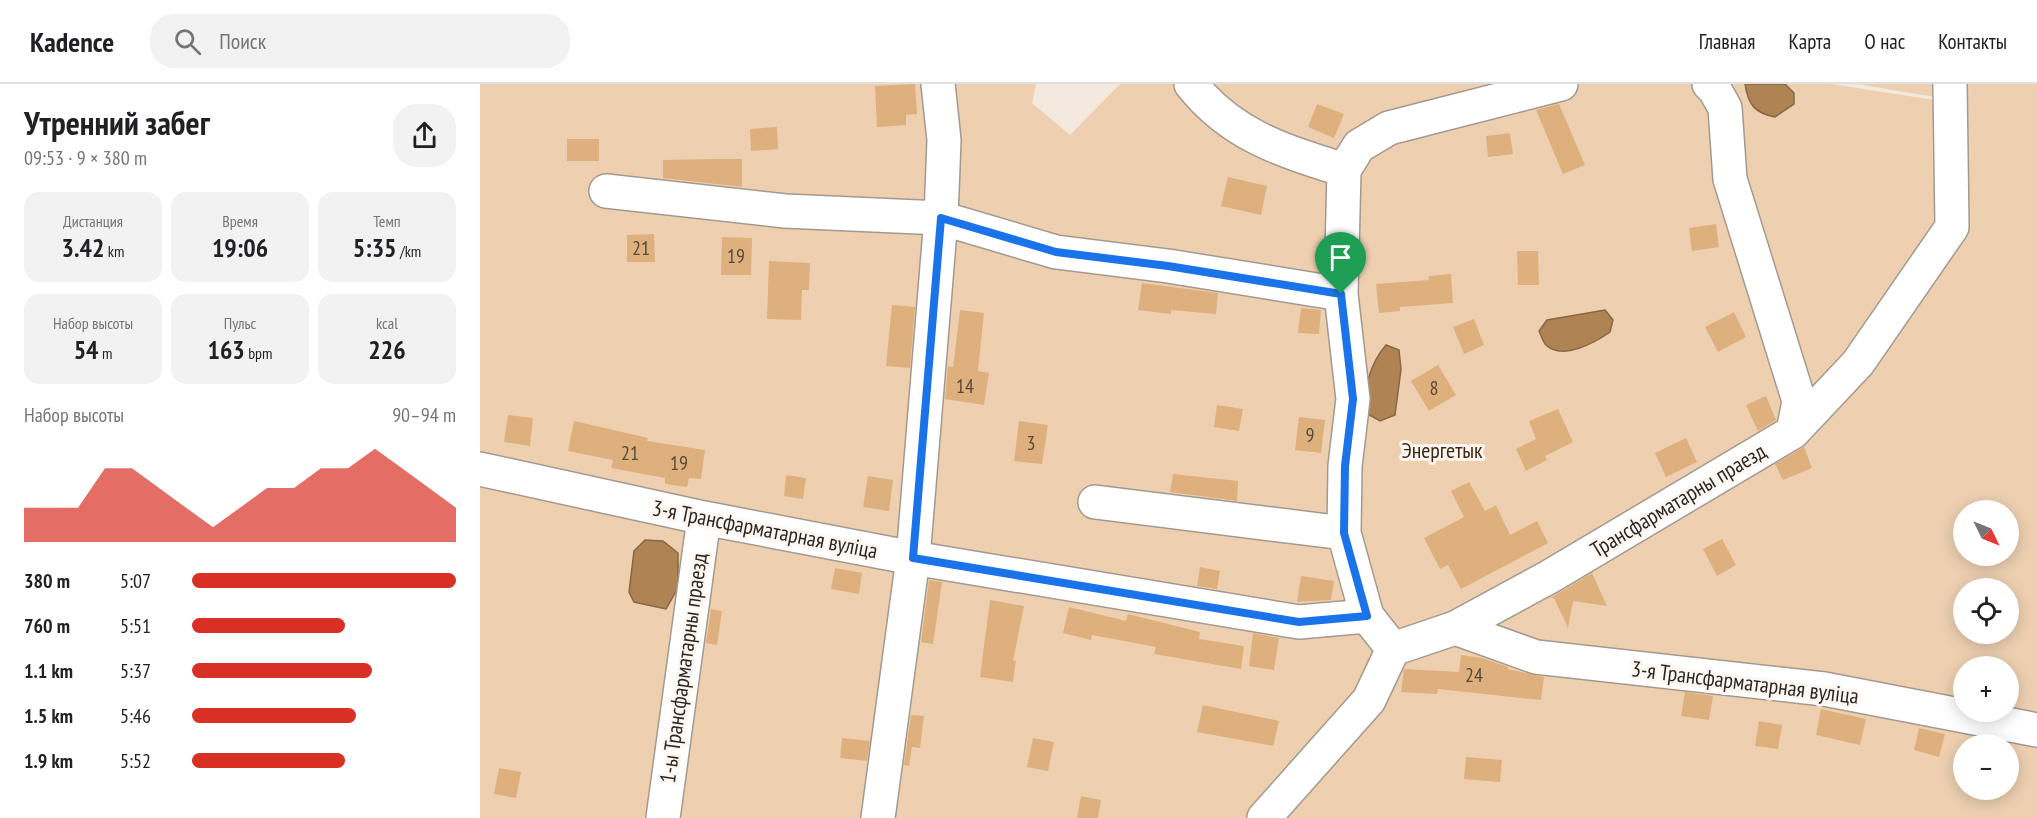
<!DOCTYPE html>
<html lang="ru">
<meta charset="utf-8">
<style>
:root{--surface:#fff;--page:#f2f2f2;--text:#202124;--muted:#757577;--line:#e0e0e0;--accent:#d93025}
body{margin:0;font-family:"PT Sans Narrow",sans-serif;background:var(--page);color:var(--text);height:100vh;display:flex;flex-direction:column;font-size:22px;white-space:nowrap}
*{box-sizing:border-box;margin:0}
p{font-size:20px;color:var(--muted)}
.icon{flex:none;width:33px;height:33px;fill:none;stroke:currentColor;stroke-width:2;stroke-linecap:round;stroke-linejoin:round}
.map{position:relative;flex:1;overflow:hidden}
.sheet{display:flex;flex-direction:column;background:var(--surface);width:480px}
.sheet>*{flex:none}
.needle{width:39px;rotate:133deg}
.tools{position:absolute;left:1473px;top:416px;display:grid;gap:12px}
.tools a{display:grid;place-items:center;width:66px;height:66px;border-radius:50%;background:var(--surface);box-shadow:0 3px 15px #0003;font-size:30px}
.pin{position:absolute;display:grid;place-items:center;width:51px;height:51px;color:#fff;margin:-62px -26px;border-radius:50% 50% 50% 0;rotate:-45deg;box-shadow:0 0 6px #0007}
.pin .icon{rotate:45deg}
.round{display:grid;place-items:center;flex:none;width:63px;height:63px;border-radius:24px;background:var(--page)}
.overview{display:flex;align-items:center;justify-content:space-between;height:102px;padding:0 24px}
h1{font-size:33px;font-weight:600;line-height:45px}
.figures{display:grid;grid-template-columns:repeat(3,1fr);gap:9px;height:102px;padding:6px 24px}
.figures div{display:grid;align-content:center;border-radius:15px;background:var(--page);text-align:center}
.figures b{font-size:26px;font-weight:600}
.figures small{font-size:16px;font-weight:400}
.figures p{font-size:16px}
.chart{height:168px;padding:12px 24px}
.chart p{display:flex;justify-content:space-between}
.chart svg{width:100%;height:108px;margin-top:6px;fill:var(--accent);opacity:.7}
ul{padding:0 24px;list-style:none;font-size:20px}
li{display:grid;grid-template-columns:96px 72px 1fr;align-items:center;height:45px}
li i{height:15px;border-radius:8px;background:var(--accent)}
header{display:flex;align-items:center;gap:36px;box-sizing:border-box;height:84px;padding:0 30px;background:var(--surface);border-bottom:2px solid var(--line)}
header strong{font-size:28px}
nav{display:flex;gap:33px;margin-inline-start:auto;font-size:21px}
.search{width:420px;height:54px;background:var(--page);display:flex;align-items:center;gap:15px;box-sizing:border-box;padding:0 21px;border-radius:24px;color:var(--muted);font-size:22px}
main{display:flex;flex:1;min-height:0}
.map>svg:first-child{display:block}
.green{fill:#eed0b1;fill-rule:evenodd}
.water{fill:#af8352;stroke:#876744;stroke-width:1.5}
.building{fill:#deb07d}
.lines{fill:none;stroke-linecap:round;stroke-linejoin:round}
.minor-casing{stroke:#a3998f;stroke-width:36}
.minor{stroke:#fff;stroke-width:33}
.route-casing{stroke:#fff;stroke-width:12}
.route{stroke:#1a73e8;stroke-width:8}
.labels{text-anchor:middle;dominant-baseline:central;stroke-width:6;stroke-linejoin:round;paint-order:stroke}
.number-label{font-size:20px;fill:#58493a}
.park-label{font-size:22px;fill:#3b2811;stroke:#fef7f1}
.street-label{font-size:22px;fill:#2b2723;stroke:#fef7f1}
</style>
<header>
<strong>Kadence</strong>
<div class="search"><svg class="icon" aria-label="search" viewBox="0 0 24 24"><circle cx="10" cy="10" r="6"/><path d="M15 15l6 6"/></svg>Поиск</div>
<nav><a>Главная</a><a>Карта</a><a>О нас</a><a>Контакты</a></nav>
</header>
<main>
<section class="sheet">
<div class="overview"><div><h1>Утренний забег</h1><p>09:53 · 9 × 380 m</p></div><a class="round"><svg class="icon" aria-label="share" viewBox="0 0 24 24"><path d="M12 15V3M7 8l5-5 5 5M5 13v7h14v-7"/></svg></a></div>
<div class="figures">
<div><p>Дистанция</p><b>3.42<small> km</small></b></div>
<div><p>Время</p><b>19:06</b></div>
<div><p>Темп</p><b>5:35<small> /km</small></b></div>
</div>
<div class="figures">
<div><p>Набор высоты</p><b>54<small> m</small></b></div>
<div><p>Пульс</p><b>163<small> bpm</small></b></div>
<div><p>kcal</p><b>226</b></div>
</div>
<div class="chart"><p><span>Набор высоты</span>90–94 m</p>
<svg viewBox="0 0 160 44" preserveAspectRatio="none"><path d="M0 44V30L10 30L20 30L30 14L40 14L50 22L60 30L70 38L80 30L90 22L100 22L110 14L120 14L130 6L140 14L150 22L160 30V44z"/></svg>
</div>
<ul>
<li><b>380 m</b>5:07<i style="width:100%"></i></li>
<li><b>760 m</b>5:51<i style="width:58%"></i></li>
<li><b>1.1 km</b>5:37<i style="width:68%"></i></li>
<li><b>1.5 km</b>5:46<i style="width:62%"></i></li>
<li><b>1.9 km</b>5:52<i style="width:58%"></i></li>
</ul>
</section>
<div class="map">
<svg width="1557" height="734" viewBox="0 0 1557 734">
<rect width="100%" height="100%" fill="#f4e9de"/>
<!-- green -->
<path class="green" d="M 0,0 L 556,0 L 552,19 L 590,51 L 640,0 L 1351,0 L 1474,19 L 1478,0 L 1557,0 L 1557,734 L 0,734 ZM 1484,426 L 1528,426 L 1528,471 L 1484,471 ZM 1484,504 L 1528,504 L 1528,549 L 1484,549 ZM 1484,582 L 1528,582 L 1528,627 L 1484,627 ZM 1484,660 L 1528,660 L 1528,705 L 1484,705 Z
M 1377,0 L 1474,0 L 1472,16 Z"/>
<!-- water -->
<path class="water" d="M 1265,0 L 1305,0 L 1314,9 L 1314,20 L 1295,33 C 1275,29 1268,21 1265,0 Z
M 1125,226 L 1133,236 L 1130,248 C 1116,258 1082,277 1066,261 C 1063,258 1061,251 1059,247 L 1067,236 Z
M 906,261 L 919,266 L 921,285 L 915,331 L 900,337 L 884,328 C 885,303 889,281 906,261 Z
M 165,456 L 183,457 L 198,469 L 198,504 L 186,525 L 154,518 L 149,508 L 154,467 Z"/>
<!-- building -->
<path class="building" d="M 435,0 L 437,30 L 426,31 L 426,41 L 397,43 L 395,2 Z
M 837,20 L 864,30 L 854,54 L 828,43 Z
M 1079,20 L 1105,81 L 1083,90 L 1056,26 Z
M 297,43 L 298,65 L 271,67 L 270,45 Z
M 1030,49 L 1033,70 L 1008,73 L 1006,52 Z
M 87,55 L 119,55 L 119,77 L 87,77 Z
M 231,75 L 262,75 L 262,103 L 183,94 L 183,76 Z
M 748,93 L 787,102 L 781,131 L 741,122 Z
M 1236,140 L 1239,163 L 1212,167 L 1209,144 Z
M 174,150 L 175,178 L 147,178 L 147,151 Z
M 242,153 L 272,154 L 271,191 L 241,191 Z
M 1037,167 L 1058,167 L 1059,201 L 1038,201 Z
M 289,177 L 330,179 L 329,206 L 322,206 L 321,236 L 287,235 Z
M 971,190 L 973,219 L 920,223 L 920,227 L 899,229 L 896,200 L 949,196 L 949,192 Z
M 662,199 L 738,209 L 736,230 L 691,226 L 691,230 L 658,226 Z
M 412,221 L 435,223 L 430,284 L 406,282 Z
M 821,224 L 841,226 L 839,250 L 818,249 Z
M 480,226 L 504,229 L 498,287 L 509,289 L 504,321 L 465,315 L 468,282 L 473,283 Z
M 1254,228 L 1266,253 L 1238,268 L 1225,243 Z
M 994,235 L 1004,261 L 984,270 L 973,243 Z
M 958,281 L 976,311 L 949,327 L 931,297 Z
M 1286,312 L 1296,336 L 1278,347 L 1266,321 Z
M 737,321 L 763,325 L 759,347 L 734,343 Z
M 1078,325 L 1093,358 L 1065,372 L 1067,376 L 1046,387 L 1036,365 L 1056,355 L 1049,337 Z
M 28,331 L 53,334 L 50,362 L 24,358 Z
M 819,333 L 845,336 L 841,369 L 815,366 Z
M 94,337 L 168,354 L 167,357 L 225,366 L 221,395 L 209,394 L 207,403 L 185,400 L 185,394 L 131,384 L 133,376 L 88,367 Z
M 539,337 L 568,341 L 562,380 L 534,377 Z
M 1206,354 L 1217,378 L 1186,393 L 1175,369 Z
M 1324,363 L 1332,384 L 1303,396 L 1295,380 Z
M 693,390 L 758,397 L 757,417 L 690,408 Z
M 306,391 L 326,394 L 323,415 L 304,412 Z
M 388,392 L 413,396 L 409,427 L 383,423 Z
M 989,398 L 1005,427 L 1016,421 L 1030,451 L 1057,437 L 1068,459 L 981,505 L 968,481 L 960,485 L 944,454 L 984,433 L 971,407 Z
M 1242,455 L 1256,481 L 1237,492 L 1223,465 Z
M 720,483 L 740,487 L 737,505 L 717,502 Z
M 355,484 L 382,489 L 379,510 L 351,505 Z
M 1112,489 L 1127,522 L 1093,517 L 1088,544 L 1074,514 L 1070,514 Z
M 821,492 L 854,497 L 851,516 L 817,518 Z
M 449,496 L 462,498 L 453,560 L 441,558 Z
M 510,516 L 544,522 L 533,577 L 536,577 L 533,598 L 500,593 Z
M 589,523 L 646,537 L 648,530 L 720,548 L 719,555 L 764,562 L 761,585 L 674,570 L 676,563 L 612,551 L 611,556 L 583,549 Z
M 231,525 L 242,527 L 237,561 L 226,559 Z
M 773,549 L 799,554 L 794,586 L 769,582 Z
M 981,571 L 1002,574 L 1028,583 L 1028,585 L 1064,593 L 1061,616 L 958,605 L 957,610 L 921,608 L 924,585 L 979,588 Z
M 1205,608 L 1233,612 L 1229,636 L 1201,632 Z
M 723,621 L 799,637 L 793,662 L 717,648 Z
M 1341,625 L 1386,635 L 1380,661 L 1336,651 Z
M 431,631 L 444,632 L 440,664 L 432,663 L 429,682 L 424,681 Z
M 1279,637 L 1302,641 L 1298,665 L 1275,662 Z
M 1439,644 L 1465,650 L 1459,673 L 1434,666 Z
M 362,654 L 390,657 L 387,677 L 360,674 Z
M 553,654 L 574,658 L 568,687 L 547,683 Z
M 986,673 L 1022,676 L 1020,698 L 984,695 Z
M 19,684 L 41,688 L 36,714 L 14,710 Z
M 601,712 L 621,716 L 618,734 L 597,734 Z"/>
<g class="lines">
<defs>
<path id="minor" d="M 711,0 C 752,52 804,67 864,86
M 1229,0 L 1235,6 L 1245,24 L 1250,95 L 1319,317 L 1313,348
M 126,107 L 305,127 L 461,134 L 576,168 L 688,182 L 861,210
M 0,385 L 224,434 L 433,474 L 819,538 L 887,532 L 913,565
M 615,418 L 864,449
M 887,532 L 864,449 L 865,382 L 873,315 L 861,210 L 864,86 L 879,62 L 909,44 L 1081,0
M 975,544 L 1056,573 L 1344,605 L 1557,646
M 183,734 L 224,434
M 398,734 L 433,474 L 461,134 L 464,56 L 458,0
M 784,734 L 889,616 L 913,565 L 975,544 L 1069,493 L 1313,348 L 1378,279 L 1472,143 L 1470,0"/>
</defs>
<!-- minor casing -->
<use href="#minor" class="minor-casing"/>
<!-- minor -->
<use href="#minor" class="minor"/>
</g>
<g class="lines">
<defs>
<path id="route" d="M 461,134 L 576,168 L 688,182 L 861,210 L 873,315 L 865,382 L 864,449 L 887,532 L 819,538 L 433,474 Z"/>
</defs>
<!-- route casing -->
<use href="#route" class="route-casing"/>
<!-- route -->
<use href="#route" class="route"/>
</g>
<g class="labels">
<!-- number labels -->
<g class="number-label">
<text x="161" y="164">21</text>
<text x="256" y="172">19</text>
<text x="485" y="302">14</text>
<text x="954" y="304">8</text>
<text x="830" y="351">9</text>
<text x="551" y="359">3</text>
<text x="150" y="369">21</text>
<text x="199" y="379">19</text>
<text x="994" y="591">24</text>
</g>
<!-- park labels -->
<g class="park-label">
<text x="962" y="366">Энергетык</text>
</g>
<!-- street labels -->
<g class="street-label">
<text transform="translate(1198 416) rotate(-31)">Трансфарматарны праезд</text>
<text transform="translate(285 445) rotate(11)">3-я Трансфарматарная вуліца</text>
<text transform="translate(203 584) rotate(-82)">1-ы Трансфарматарны праезд</text>
<text transform="translate(1265 598) rotate(7)">3-я Трансфарматарная вуліца</text>
</g>
</g>
</svg>
<div class="tools">
<a><svg class="needle" viewBox="-14 -14 28 28"><path d="M0-13l5 13h-10z" fill="#e53935"/><path d="M0 13l5-13h-10z" fill="#757577"/></svg></a>
<a><svg class="icon" aria-label="locate" viewBox="0 0 24 24"><circle cx="12" cy="12" r="6"/><path d="M12 2v4M12 18v4M2 12h4M18 12h4"/></svg></a>
<a>+</a>
<a>−</a>
</div>
<div class="pin" style="left:861px;top:210px;background:#1e9e55"><svg class="icon" aria-label="arrive" viewBox="0 0 24 24"><path d="M6 21V4h12l-3 4 3 4H6"/></svg></div>
</div>
</main>
